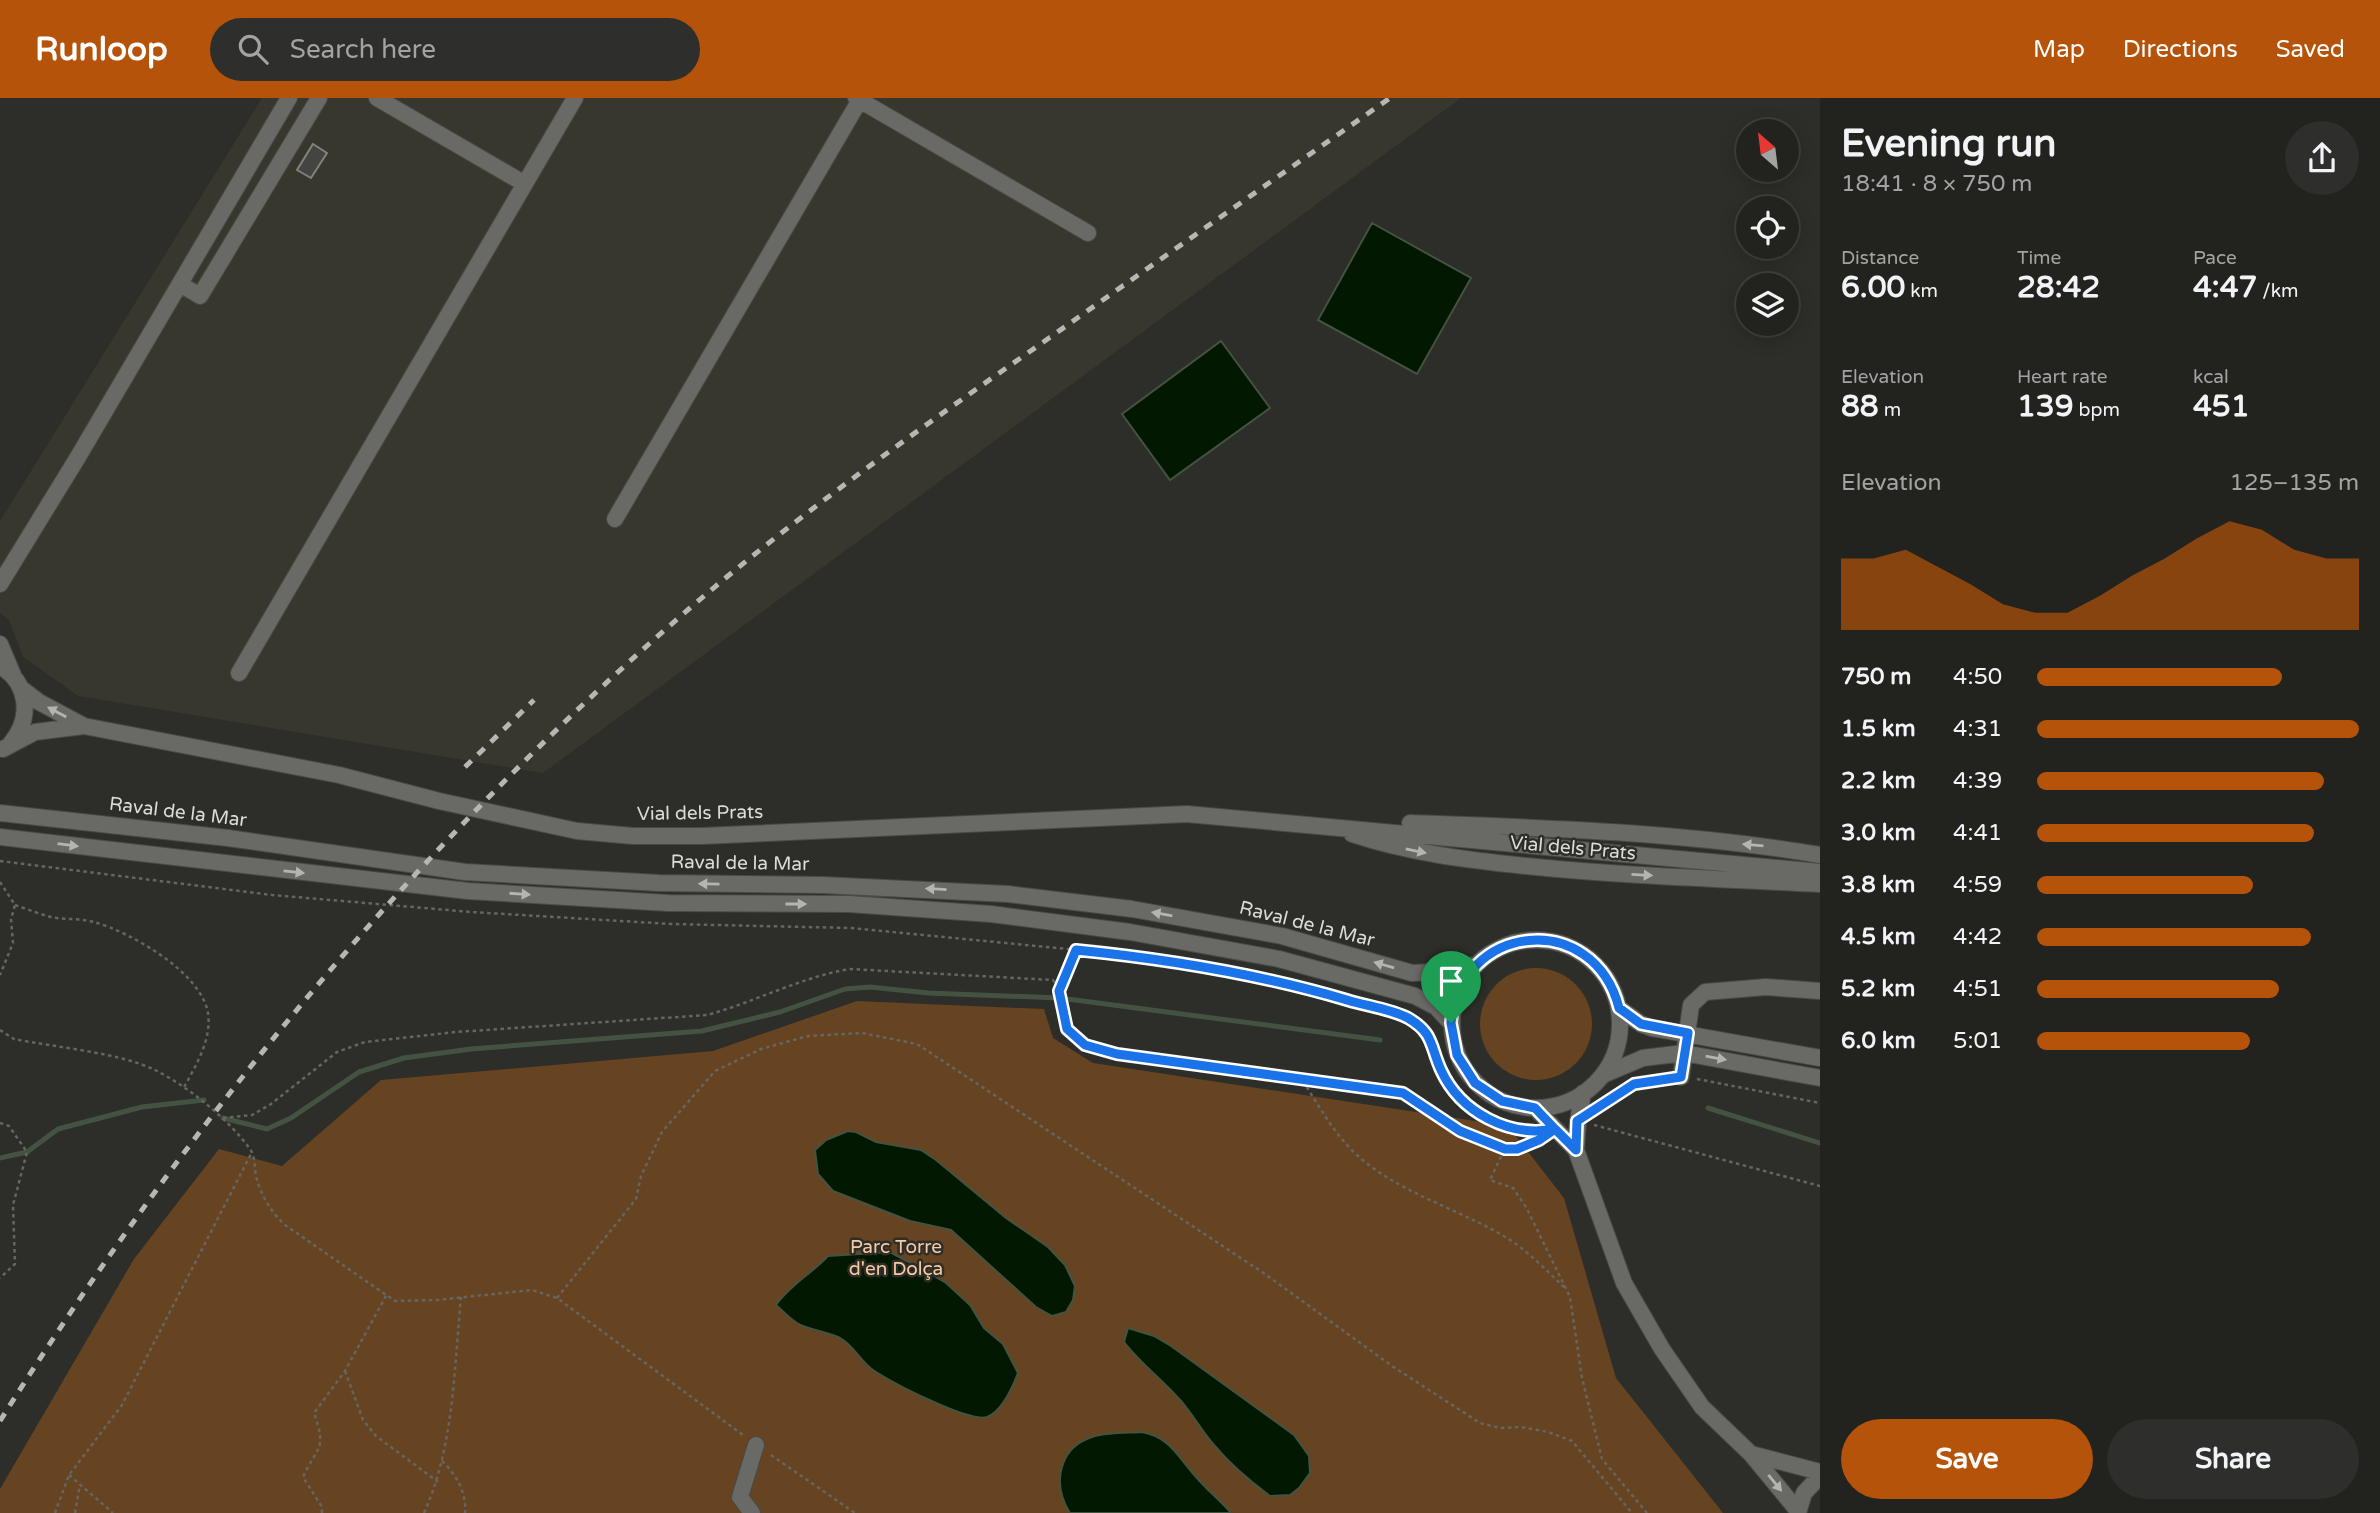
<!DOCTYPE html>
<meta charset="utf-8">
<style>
:root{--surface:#22221f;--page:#2e2f2c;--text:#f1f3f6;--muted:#a2a4a4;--line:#3f3f3d;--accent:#b45309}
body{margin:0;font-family:"Varela Round",sans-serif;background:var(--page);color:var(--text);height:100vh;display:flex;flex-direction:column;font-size:26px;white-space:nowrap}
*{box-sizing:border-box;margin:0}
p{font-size:23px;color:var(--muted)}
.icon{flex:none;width:38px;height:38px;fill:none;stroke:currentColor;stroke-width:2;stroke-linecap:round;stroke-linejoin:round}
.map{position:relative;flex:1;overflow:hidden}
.sheet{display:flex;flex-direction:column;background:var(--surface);width:560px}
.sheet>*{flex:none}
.needle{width:46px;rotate:332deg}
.controls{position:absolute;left:1736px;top:21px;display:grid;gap:14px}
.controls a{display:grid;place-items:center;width:63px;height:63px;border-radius:50%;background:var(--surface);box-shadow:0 4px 18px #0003,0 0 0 2px var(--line);font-size:35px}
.pin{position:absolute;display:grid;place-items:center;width:60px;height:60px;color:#fff;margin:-72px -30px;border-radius:50% 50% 50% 0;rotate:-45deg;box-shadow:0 0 7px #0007}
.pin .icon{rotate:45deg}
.round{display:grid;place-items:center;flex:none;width:74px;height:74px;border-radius:37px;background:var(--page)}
.head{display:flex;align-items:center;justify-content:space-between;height:119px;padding:0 21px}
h1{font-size:38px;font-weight:800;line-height:52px}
.metrics{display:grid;grid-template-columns:repeat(3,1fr);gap:10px;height:119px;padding:7px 21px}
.metrics div{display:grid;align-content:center}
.metrics b{font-size:30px;font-weight:800}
.metrics small{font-size:19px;font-weight:400}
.metrics p{font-size:19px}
.chart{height:196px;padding:14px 21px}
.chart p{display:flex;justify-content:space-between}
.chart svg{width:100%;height:126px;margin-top:7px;fill:var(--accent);opacity:.7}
.action{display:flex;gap:14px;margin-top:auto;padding:14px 21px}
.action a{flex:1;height:80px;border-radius:42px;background:var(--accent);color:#fff;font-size:28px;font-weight:800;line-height:80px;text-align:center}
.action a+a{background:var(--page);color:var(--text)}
ul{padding:0 21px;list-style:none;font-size:23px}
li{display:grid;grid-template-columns:112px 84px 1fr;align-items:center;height:52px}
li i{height:18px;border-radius:9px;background:var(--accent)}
header{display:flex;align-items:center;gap:42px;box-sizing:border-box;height:98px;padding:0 35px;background:var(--accent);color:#fff}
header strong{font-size:33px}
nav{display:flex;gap:38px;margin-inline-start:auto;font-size:24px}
.search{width:490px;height:63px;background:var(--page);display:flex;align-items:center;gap:18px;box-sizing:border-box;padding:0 24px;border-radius:38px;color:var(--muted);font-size:26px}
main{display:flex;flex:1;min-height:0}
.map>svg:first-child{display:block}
.built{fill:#38372e}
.green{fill:#642}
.water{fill:#031800;stroke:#445341;stroke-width:2}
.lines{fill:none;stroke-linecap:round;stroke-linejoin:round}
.stream{stroke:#445341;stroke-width:5}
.building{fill:#444541;stroke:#81827e;stroke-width:2}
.minor-casing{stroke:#494946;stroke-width:18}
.path{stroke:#656562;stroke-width:2.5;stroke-dasharray:3.5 3.5;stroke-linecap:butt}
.minor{stroke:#696965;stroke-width:16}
.rail{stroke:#b6b6b3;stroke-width:5;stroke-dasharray:9 9;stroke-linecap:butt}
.oneway{fill:#b4b4b1}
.route-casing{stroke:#fff;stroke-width:14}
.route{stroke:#1a73e8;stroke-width:9}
.labels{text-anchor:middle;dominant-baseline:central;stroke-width:5;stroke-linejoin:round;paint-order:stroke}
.street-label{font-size:19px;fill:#dddcda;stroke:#2d2d29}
.park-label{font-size:19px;fill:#f9ca9f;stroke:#2d2d29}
</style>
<header>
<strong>Runloop</strong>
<div class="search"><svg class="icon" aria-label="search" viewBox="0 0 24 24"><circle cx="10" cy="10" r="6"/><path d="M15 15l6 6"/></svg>Search here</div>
<nav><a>Map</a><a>Directions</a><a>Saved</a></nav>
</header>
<main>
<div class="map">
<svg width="1820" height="1415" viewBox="0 0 1820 1415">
<rect width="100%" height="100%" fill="#2d2d29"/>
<!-- built -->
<path class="built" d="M 262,0 L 1461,0 L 543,675 L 78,598 L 23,559 L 9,522 L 0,515 L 0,423 Z"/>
<!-- green -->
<path class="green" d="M1480 926a56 56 0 1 1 112 0a56 56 0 1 1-112 0Z
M 857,903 L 1044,911 L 1053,940 L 1093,965 L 1508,1028 L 1564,1100 L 1616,1280 L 1723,1415 L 0,1415 L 0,1391 L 134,1161 L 219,1051 L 282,1068 L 381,982 L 713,953 Z"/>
<!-- water -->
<path class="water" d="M 1372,125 L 1471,180 L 1417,276 L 1318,222 Z
M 1221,243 L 1270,310 L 1170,382 L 1122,316 Z
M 848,1033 L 856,1034 L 876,1044 L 921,1052 L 936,1062 L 1006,1120 L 1048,1149 L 1065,1167 L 1075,1188 L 1073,1202 L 1066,1214 L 1052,1218 L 1036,1209 L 951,1132 L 910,1123 L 833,1093 L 818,1076 L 815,1052 L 826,1042 Z
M 890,1154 L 945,1184 L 970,1207 L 984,1230 L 1003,1246 L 1018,1275 C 1013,1288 1002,1313 987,1319 C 969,1325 891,1284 873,1272 C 860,1263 853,1246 838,1239 C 825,1233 809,1232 797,1225 C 789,1220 783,1213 776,1207 C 790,1187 811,1176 828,1158 Z
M 1128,1230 L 1154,1238 L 1171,1248 L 1294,1337 L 1309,1358 L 1310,1375 L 1299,1390 L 1290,1397 L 1270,1398 C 1251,1384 1229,1365 1214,1347 C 1202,1333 1193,1317 1181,1303 C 1163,1282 1141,1266 1124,1244 Z
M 1142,1334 C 1170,1339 1178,1359 1196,1379 C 1207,1392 1220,1402 1231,1415 L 1070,1415 C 1052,1387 1058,1350 1092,1339 C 1107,1334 1126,1335 1142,1334 Z"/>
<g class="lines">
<!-- stream -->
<path class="stream" d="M 1708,1010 L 1820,1045
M 223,1020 L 267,1031 L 291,1020 L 359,974 L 404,960 L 471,951 L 702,933 L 780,914 L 845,891 L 870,889 L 928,895 L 1060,900 L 1380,942
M 0,1060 L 27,1054 L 58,1031 L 142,1009 L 204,1002"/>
</g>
<!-- building -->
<path class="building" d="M 313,46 L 327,55 L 311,80 L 297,72 Z"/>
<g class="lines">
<defs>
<path id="minor" d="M 377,0 L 525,86
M 856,0 L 1088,135
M 180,186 L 200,198 L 319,0
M 615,421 L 861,0
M 0,486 L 78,359 L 289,0
M 0,546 L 13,577
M 0,568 C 29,585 32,620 11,645
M 239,575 L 575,0
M 84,628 L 339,677 L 439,703 L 577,733 L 633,738 L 702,738 L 1187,716 L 1820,774
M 3,651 L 35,634 L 84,628 L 39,604 L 22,591
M 0,715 L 228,740 L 465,774 L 659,785 L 823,787 L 1008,796 L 1132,811 L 1282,838 L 1412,875 L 1432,874 L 1475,867
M 1410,725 C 1546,730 1685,734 1820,757
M 1352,736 C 1409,755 1467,762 1526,768 C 1624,778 1722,781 1820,786
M 0,739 L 468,793 L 668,805 L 849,806 L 991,816 L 1130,834 L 1279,861 L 1415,898 L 1436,909 L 1451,925
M1452 926a84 84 0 1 1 168 0a84 84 0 1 1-168 0Z
M 1619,910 L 1641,926 L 1652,930 L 1820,960
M 1603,977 L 1643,960 L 1684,955 L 1820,980
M 1681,979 L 1691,907 L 1705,894 L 1766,889 L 1820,893
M 1583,995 L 1578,1023 L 1576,1052 L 1624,1185 L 1662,1251 L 1702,1309 L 1751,1356 L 1798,1413
M 1535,1010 L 1576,1052
M 1751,1356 L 1820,1374
M 752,1415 L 740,1399 L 756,1347
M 1798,1415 L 1804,1395 L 1820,1378"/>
</defs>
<!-- minor casing -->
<use href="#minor" class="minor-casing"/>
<!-- path -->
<path class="path" d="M 0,763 L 272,797 L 471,814 L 671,826 L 851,830 L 1129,857 L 1284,884 L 1407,920 L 1430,937 L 1441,972 L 1453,991 L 1470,1010 L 1495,1024 L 1536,1034
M 0,784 L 15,807 L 11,821 L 13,845 L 0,877
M 15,807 C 27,811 39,816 51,819 C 65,822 80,820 94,824 C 130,834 201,874 208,915 C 212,942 195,969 183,991
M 1076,852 L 1059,893 L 1067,931 L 1085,947 L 1117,956 L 1403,995 L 1460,1033 L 1505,1051 L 1517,1050 L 1541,1040
M 0,932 L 14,941 C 54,949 121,955 155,972 C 189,989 228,1021 250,1051 C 256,1060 254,1072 257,1082 C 262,1099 272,1115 285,1127 L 395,1203 L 437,1202 L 532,1192 L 557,1200 L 743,1337
M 1697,981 L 1820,1005
M 1303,983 C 1322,1013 1339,1045 1369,1067 C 1410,1098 1459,1112 1502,1137 C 1525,1150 1545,1171 1564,1189
M 1597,1012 L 1634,986 L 1666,981
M 223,1020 L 252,1017 L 271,1006 L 337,954 L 365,944 L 456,934 L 707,917 C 755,904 801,879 850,871 L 1053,882 L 1059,893
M 0,1025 L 9,1028 L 27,1054 L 13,1107 L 15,1166 L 0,1180
M 1594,1027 L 1820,1088
M 1504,1052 L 1490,1082 L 1513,1090 L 1526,1109 L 1570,1199 L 1582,1280 L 1602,1361 L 1647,1415
M 557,1200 L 636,1101 L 641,1078 L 662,1034 L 715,973 L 761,951 L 808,938 L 862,935 L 917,946 L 1265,1176 L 1392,1268 L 1480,1325 L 1500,1330 L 1521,1329 L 1548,1334 L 1572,1343 L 1632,1415
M 345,1273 L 363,1322 L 376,1338 L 438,1384
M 771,1357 L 855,1415
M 442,1363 C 456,1376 467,1395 465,1415
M 69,1377 L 113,1415
M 55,1415 L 69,1377 L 122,1307 L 252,1054
M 75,1415 L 80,1386
M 322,1415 L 322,1409 L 303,1379 C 318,1347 327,1352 314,1315 L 345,1273 L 387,1196
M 424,1415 C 454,1348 454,1272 461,1199"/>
<!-- minor -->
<use href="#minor" class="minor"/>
<!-- rail -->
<path class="rail" d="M 465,669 L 534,602
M 0,1323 C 190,1020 419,744 690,510 C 798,417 915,334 1032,252 C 1151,168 1270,84 1390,0"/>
</g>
<!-- one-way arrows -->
<defs><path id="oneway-solid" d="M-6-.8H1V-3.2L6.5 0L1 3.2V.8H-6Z" transform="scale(1.75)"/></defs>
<g class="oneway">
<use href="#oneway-solid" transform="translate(57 614) rotate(-152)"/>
<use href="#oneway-solid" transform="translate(68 747) rotate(7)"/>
<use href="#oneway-solid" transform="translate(1753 747) rotate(-175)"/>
<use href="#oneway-solid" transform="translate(1416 753) rotate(12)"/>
<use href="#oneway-solid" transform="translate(294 774) rotate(6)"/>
<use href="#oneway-solid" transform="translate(1642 777) rotate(3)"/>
<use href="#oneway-solid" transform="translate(709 786) rotate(-179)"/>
<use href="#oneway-solid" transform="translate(936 791) rotate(-177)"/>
<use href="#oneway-solid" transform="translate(520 796) rotate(4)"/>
<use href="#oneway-solid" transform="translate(796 806)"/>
<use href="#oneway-solid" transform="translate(1162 816) rotate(-170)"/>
<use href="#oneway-solid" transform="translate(1384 867) rotate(-164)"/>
<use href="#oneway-solid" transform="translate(1716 960) rotate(10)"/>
<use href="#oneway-solid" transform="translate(1775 1385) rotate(51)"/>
</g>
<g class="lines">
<defs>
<path id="route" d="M 1451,925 L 1457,957 L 1475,985 L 1502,1003 L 1535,1010 L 1555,1031 L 1539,1042 L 1517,1051 L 1505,1051 L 1460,1033 L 1403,995 L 1117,956 L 1085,947 L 1067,931 L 1059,893 L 1076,852 C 1167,861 1259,876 1347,902 C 1366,908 1391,911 1408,920 C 1434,935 1430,948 1441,972 C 1460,1014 1509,1040 1555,1031 L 1576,1052 L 1577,1023 L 1634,986 L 1681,979 L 1688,935 L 1641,926 L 1619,910 C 1594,811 1460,824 1451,925"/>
</defs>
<!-- route casing -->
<use href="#route" class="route-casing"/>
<!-- route -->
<use href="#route" class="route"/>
</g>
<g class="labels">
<!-- street labels -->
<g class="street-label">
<text transform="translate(178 714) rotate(7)">Raval de la Mar</text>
<text transform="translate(700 715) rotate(-1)">Vial dels Prats</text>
<text transform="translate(1573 750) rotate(5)">Vial dels Prats</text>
<text transform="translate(740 765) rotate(1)">Raval de la Mar</text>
<text transform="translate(1307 826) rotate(14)">Raval de la Mar</text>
</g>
<!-- park labels -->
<g class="park-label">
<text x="896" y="1149">Parc Torre<tspan x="896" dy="22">d'en Dolça</tspan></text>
</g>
</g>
</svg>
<div class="controls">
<a><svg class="needle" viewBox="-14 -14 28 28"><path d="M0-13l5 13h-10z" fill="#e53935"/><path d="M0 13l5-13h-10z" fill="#a2a4a4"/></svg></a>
<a><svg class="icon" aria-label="locate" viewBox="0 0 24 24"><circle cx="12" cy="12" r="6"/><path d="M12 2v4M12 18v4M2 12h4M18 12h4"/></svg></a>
<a><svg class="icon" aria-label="layers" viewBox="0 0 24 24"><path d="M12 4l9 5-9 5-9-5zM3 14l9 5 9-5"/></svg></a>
</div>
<div class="pin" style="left:1451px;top:925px;background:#1e9e55"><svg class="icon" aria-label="arrive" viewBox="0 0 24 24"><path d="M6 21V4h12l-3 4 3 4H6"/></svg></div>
</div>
<section class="sheet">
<div class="head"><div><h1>Evening run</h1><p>18:41 · 8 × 750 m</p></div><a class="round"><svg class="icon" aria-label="share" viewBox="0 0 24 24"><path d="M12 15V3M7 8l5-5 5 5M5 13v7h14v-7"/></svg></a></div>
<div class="metrics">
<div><p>Distance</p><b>6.00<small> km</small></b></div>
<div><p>Time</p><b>28:42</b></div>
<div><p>Pace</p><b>4:47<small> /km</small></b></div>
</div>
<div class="metrics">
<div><p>Elevation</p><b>88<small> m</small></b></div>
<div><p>Heart rate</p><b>139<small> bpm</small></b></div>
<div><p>kcal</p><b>451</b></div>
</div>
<div class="chart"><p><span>Elevation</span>125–135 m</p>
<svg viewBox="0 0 160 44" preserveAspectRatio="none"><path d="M0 44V19L10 19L20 16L30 22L40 28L50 35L60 38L70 38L80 32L90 25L100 19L110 12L120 6L130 9L140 16L150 19L160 19V44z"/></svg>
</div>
<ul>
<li><b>750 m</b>4:50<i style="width:76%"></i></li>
<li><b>1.5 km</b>4:31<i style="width:100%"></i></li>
<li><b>2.2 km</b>4:39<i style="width:89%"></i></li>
<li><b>3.0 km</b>4:41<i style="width:86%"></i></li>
<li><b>3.8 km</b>4:59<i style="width:67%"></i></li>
<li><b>4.5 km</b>4:42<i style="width:85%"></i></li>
<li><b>5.2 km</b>4:51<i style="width:75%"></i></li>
<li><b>6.0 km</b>5:01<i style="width:66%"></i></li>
</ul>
<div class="action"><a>Save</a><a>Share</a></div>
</section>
</main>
